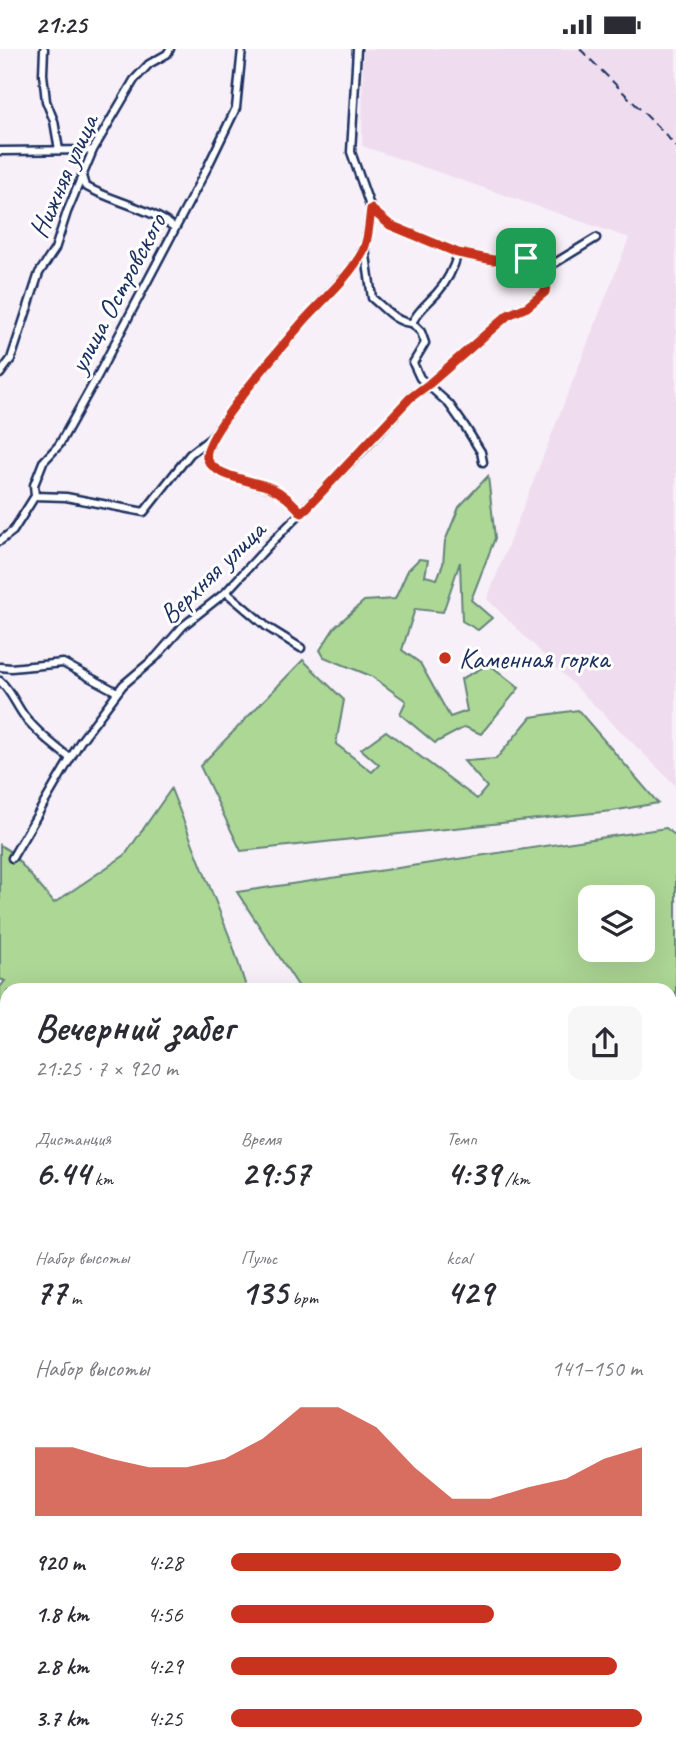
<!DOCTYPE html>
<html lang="ru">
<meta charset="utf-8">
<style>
:root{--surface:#fff;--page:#f7f7f7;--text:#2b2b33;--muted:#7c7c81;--accent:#c8321e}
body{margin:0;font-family:Caveat,sans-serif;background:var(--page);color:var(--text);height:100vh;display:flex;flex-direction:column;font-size:26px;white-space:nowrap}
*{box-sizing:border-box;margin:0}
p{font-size:23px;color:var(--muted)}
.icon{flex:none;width:38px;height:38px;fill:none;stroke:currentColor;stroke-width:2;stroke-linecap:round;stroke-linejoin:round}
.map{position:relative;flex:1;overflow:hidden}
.details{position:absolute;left:0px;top:934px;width:677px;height:779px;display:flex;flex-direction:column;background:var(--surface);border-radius:21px 21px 0 0;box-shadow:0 7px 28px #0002}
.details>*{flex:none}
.fabs{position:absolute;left:578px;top:836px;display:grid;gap:14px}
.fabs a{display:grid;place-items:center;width:77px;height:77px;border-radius:14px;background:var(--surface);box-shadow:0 7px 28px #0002;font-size:35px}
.pin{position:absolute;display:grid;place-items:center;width:60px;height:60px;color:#fff;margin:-30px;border-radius:14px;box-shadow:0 4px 10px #0006}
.round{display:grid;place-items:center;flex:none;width:74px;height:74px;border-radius:14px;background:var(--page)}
.overview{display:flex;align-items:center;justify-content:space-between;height:119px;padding:0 35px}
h1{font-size:38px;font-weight:600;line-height:52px}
.stats{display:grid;grid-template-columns:repeat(3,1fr);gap:10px;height:119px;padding:7px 35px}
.stats div{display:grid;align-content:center}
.stats b{font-size:35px;font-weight:600}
.stats small{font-size:19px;font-weight:400}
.stats p{font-size:19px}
.chart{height:196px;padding:14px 35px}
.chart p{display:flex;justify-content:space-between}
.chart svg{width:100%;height:126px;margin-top:7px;fill:var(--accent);opacity:.7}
ul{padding:0 35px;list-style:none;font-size:23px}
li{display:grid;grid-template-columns:112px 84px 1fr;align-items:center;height:52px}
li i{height:18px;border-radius:9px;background:var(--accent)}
.status{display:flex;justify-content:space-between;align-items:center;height:49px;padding:0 35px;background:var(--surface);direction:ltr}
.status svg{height:19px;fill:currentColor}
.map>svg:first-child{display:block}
.built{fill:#efddef}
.green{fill:#add795;stroke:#64837a;stroke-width:2;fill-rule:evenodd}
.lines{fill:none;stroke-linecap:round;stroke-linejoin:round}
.minor-casing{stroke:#1b2f5e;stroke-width:11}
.primary-casing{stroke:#1b2f5e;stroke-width:16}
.minor{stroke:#fff;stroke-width:6}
.primary{stroke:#f8deab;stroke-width:10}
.rail{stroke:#1b2f5e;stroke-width:2;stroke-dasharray:10 5;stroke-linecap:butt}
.route-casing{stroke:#fff;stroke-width:14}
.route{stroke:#c8321e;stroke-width:9}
.poi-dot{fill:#c8321e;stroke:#fff;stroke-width:2.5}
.labels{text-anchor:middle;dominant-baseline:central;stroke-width:6;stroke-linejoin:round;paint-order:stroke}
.street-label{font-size:28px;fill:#1b2f5e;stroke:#fff}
.poi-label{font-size:28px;fill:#1b2f5e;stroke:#fff;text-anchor:start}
</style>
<div class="status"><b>21:25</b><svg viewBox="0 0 49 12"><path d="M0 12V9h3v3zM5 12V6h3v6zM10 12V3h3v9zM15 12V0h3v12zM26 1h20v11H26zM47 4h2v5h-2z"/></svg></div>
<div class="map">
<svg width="676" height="1712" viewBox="0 0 676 1712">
<rect width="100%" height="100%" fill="#f8f0f8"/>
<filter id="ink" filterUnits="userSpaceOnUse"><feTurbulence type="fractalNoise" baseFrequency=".0143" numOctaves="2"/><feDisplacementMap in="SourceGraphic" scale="14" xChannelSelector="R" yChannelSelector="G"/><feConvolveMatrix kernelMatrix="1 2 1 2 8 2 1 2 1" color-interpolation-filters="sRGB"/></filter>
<g filter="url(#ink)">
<!-- built -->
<path class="built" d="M 363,0 L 676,0 L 676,737 L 487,550 L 629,189 L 362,97 Z
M 676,1531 L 676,1712 L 390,1712 L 393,1706 L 670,1706 L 670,1538 Z"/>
<!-- green -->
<path class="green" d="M 488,427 L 495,489 L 471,551 L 492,569 L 478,581 L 462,572 L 460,513 L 443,563 L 415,560 L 402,601 L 420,614 L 450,668 L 467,662 L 461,630 L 489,615 L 519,639 L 481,685 L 465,678 L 435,694 L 400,665 L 406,652 L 371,627 L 324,608 L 320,601 L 335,578 L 364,552 L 395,550 L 408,521 L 419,510 L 428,511 L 425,527 L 437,530 L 443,515 L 445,492 L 459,458 Z
M 303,611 L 344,651 L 336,695 L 372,723 L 379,716 L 361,700 L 386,682 L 477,750 L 487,738 L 464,712 L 496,710 L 531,668 L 578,661 L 658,754 L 612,762 L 241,802 L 200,717 Z
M 171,740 L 232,894 L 247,941 L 7,942 L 7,989 L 0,988 L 0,938 L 5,932 L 0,930 L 0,796 L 11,803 L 54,854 L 125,806 Z
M 666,779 L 676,787 L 676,987 L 670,985 L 670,942 L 301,941 L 237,843 ZM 590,849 L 642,849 L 642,901 L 590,901 Z
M 7,1066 L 7,1210 L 0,1214 L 0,1086 Z
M 670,1085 L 676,1085 L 676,1181 L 670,1180 Z
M 670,1186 L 676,1186 L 676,1373 L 670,1369 Z
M 0,1287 L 7,1287 L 7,1419 L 0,1422 Z
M 670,1432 L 676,1435 L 676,1499 L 670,1497 Z
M 7,1575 L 7,1658 L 0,1662 L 0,1579 Z
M 23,1706 L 144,1706 L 139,1712 L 26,1712 Z
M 162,1706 L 362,1706 L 363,1712 L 163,1712 Z"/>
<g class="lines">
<defs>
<path id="minor" d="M 44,0 L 43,25 L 46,52 L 54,72 L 59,101
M 357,0 L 351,103 L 371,160 L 390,176 L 458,204 L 493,211 L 526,209 L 550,217
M 0,102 L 93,101
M 82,127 L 85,137 C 113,153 148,158 175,179
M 365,199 L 372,249 C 384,259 396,274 412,274 L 421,283 L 425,294 L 413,314 L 420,329 L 449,355 L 466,379 L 481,403 L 483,413
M 412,274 C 418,261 428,254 437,244 C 447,233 454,218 458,204
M 0,325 L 11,310 L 39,224 L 55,200 L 67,163 L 93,101 L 134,31 L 149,15 L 167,5 L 170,0
M 212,388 C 210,394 205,403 207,410 C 214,428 257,433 272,440 C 285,446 293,454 302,464
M 35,447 L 66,448 L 144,463 L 190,405 L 212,388 L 239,350 L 253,333 L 301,275 L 351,221 L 365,199 L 371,160
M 0,492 L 13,482 L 35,447 L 34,436 L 43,413 L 59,396 L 97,328 L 207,119 L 236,59 L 242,0
M 226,543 L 267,578 L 301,599
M 0,618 L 11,619 L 63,614 L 117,643
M 0,632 C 11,642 16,656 25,668 C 38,684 54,697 70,709
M 12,809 L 80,693 L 123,636 L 156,608 L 183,577 L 226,543 L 270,495 L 363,401 L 410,349 L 429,335 L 508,266 L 527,258 L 545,243 L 550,217 L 596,189
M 0,1509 L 7,1506"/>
<path id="primary" d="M 0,1441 L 7,1437
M 670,1506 L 676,1507"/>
</defs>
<!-- minor casing -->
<use href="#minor" class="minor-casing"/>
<!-- primary casing -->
<use href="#primary" class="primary-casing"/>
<!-- minor -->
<use href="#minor" class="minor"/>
<!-- primary -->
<use href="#primary" class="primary"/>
<!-- rail -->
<path class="rail" d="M 580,0 L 666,86 L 676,98
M 670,1052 L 676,1052
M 0,1246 L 7,1242"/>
</g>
</g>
<g class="lines" filter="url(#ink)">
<defs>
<path id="route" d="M 371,160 L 390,176 L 458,204 L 493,211 L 526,209 L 550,217 L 545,243 L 527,258 L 508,266 L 429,335 L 410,349 L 302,464 C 292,453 283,444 269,438 C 254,432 213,428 207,409 C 201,389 285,294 301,275 C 322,251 348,230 363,202 C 369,190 369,173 371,160 Z"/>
</defs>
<!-- route casing -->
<use href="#route" class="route-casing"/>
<!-- route -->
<use href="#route" class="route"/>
</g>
<!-- markers -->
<circle class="poi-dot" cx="445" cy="609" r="7"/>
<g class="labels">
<!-- street labels -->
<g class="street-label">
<text transform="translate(63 127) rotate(-66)">Нижняя улица</text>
<text transform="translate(117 244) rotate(-62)">улица Островского</text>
<text transform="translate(212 523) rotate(-44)">Верхняя улица</text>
</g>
<!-- poi labels -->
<g class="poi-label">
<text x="459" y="609">Каменная горка</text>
</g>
</g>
</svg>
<div class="fabs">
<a><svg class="icon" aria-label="layers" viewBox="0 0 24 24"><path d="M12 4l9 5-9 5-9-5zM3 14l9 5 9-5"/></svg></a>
</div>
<div class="pin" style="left:526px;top:209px;background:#1e9e55"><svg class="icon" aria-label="arrive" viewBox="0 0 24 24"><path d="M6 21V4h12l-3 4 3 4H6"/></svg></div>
<section class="details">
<div class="overview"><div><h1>Вечерний забег</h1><p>21:25 · 7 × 920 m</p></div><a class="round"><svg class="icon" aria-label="share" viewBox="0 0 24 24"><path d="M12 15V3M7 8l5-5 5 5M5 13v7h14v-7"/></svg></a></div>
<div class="stats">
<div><p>Дистанция</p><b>6.44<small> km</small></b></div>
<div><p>Время</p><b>29:57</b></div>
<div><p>Темп</p><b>4:39<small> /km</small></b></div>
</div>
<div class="stats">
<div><p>Набор высоты</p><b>77<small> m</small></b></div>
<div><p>Пульс</p><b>135<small> bpm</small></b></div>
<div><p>kcal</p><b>429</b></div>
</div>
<div class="chart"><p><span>Набор высоты</span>141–150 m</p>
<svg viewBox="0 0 160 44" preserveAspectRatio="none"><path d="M0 44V20L10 20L20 24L30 27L40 27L50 24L60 17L70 6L80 6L90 13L100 27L110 38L120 38L130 34L140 31L150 24L160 20V44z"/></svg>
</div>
<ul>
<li><b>920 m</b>4:28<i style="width:95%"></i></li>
<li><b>1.8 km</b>4:56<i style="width:64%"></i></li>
<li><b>2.8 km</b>4:29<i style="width:94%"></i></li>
<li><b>3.7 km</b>4:25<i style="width:100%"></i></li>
</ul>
</section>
</div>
